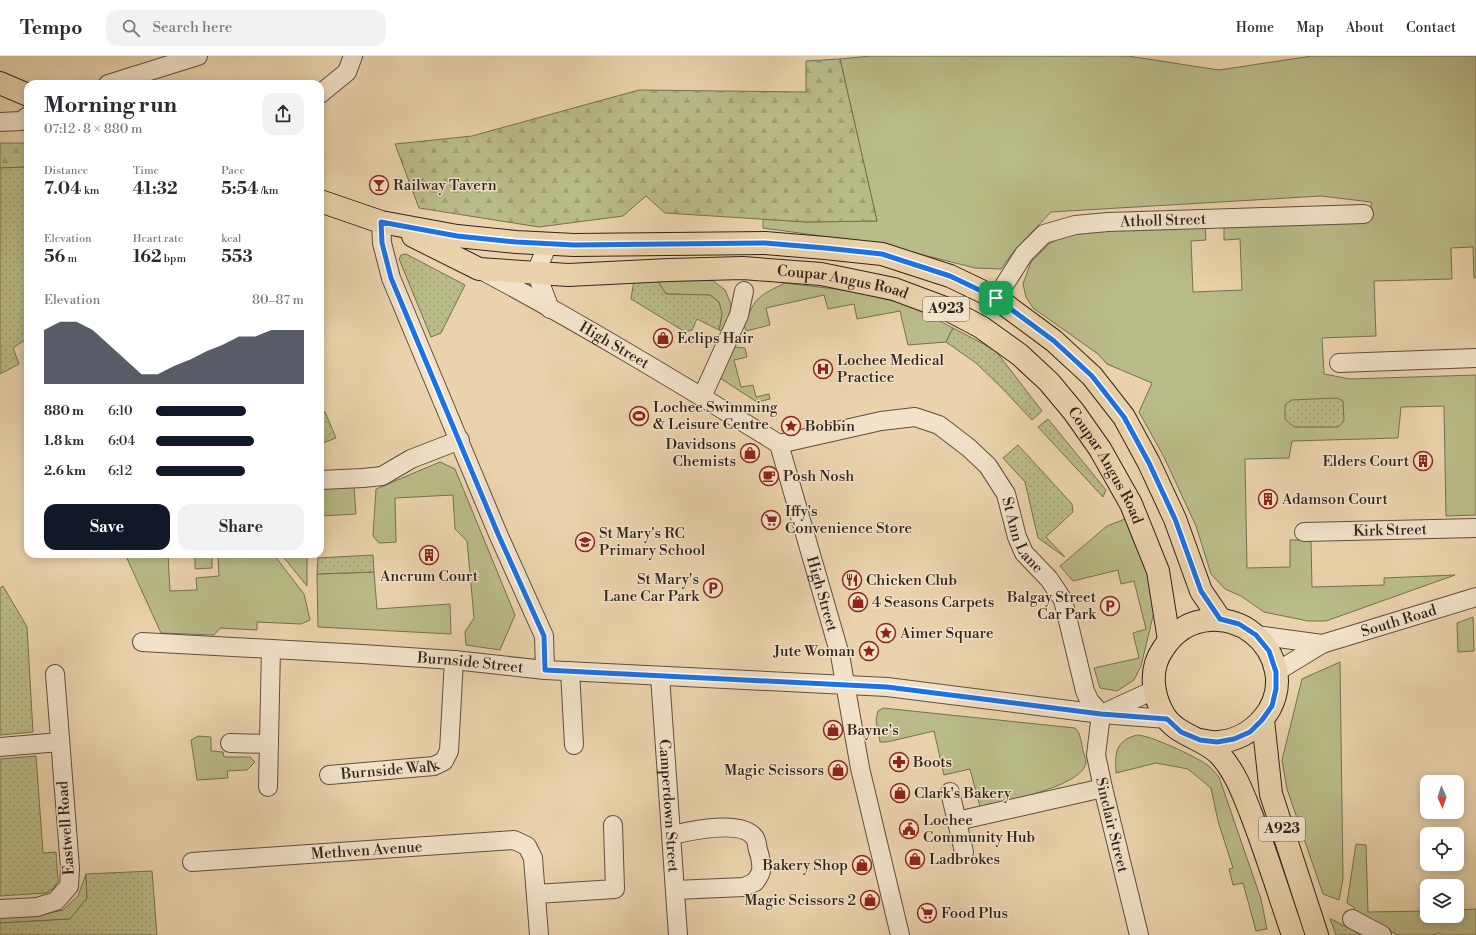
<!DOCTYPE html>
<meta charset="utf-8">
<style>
:root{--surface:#fff;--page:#f2f2f3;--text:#2b2b33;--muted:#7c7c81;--line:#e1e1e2;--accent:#111827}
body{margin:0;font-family:"Libre Bodoni",serif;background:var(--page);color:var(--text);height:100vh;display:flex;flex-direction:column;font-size:15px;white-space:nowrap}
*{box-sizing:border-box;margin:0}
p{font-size:13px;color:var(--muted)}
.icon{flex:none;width:22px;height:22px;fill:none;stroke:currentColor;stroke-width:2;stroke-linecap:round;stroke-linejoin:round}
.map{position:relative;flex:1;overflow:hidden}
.side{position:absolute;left:24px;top:24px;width:300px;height:478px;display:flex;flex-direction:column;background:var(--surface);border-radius:12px;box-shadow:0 2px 10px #0003}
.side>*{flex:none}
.needle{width:26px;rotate:177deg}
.fabs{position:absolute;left:1420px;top:719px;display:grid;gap:8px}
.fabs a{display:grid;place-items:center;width:44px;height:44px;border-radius:8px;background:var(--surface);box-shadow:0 2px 10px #0003;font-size:20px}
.pin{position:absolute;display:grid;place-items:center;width:34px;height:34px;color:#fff;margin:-17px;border-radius:8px;box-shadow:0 2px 6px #0006}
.round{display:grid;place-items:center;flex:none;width:42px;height:42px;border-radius:12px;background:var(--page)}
.summary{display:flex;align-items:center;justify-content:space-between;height:68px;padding:0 20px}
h1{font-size:22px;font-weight:800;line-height:30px}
.figures{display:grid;grid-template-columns:repeat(3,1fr);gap:6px;height:68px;padding:4px 20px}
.figures div{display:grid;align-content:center}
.figures b{font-size:17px;font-weight:800}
.figures small{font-size:11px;font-weight:400}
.figures p{font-size:11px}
.chart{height:112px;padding:8px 20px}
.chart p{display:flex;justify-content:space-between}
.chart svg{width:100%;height:72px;margin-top:4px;fill:var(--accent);opacity:.7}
.primary-button{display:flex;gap:8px;margin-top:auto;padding:8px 20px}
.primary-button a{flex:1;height:46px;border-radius:12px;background:var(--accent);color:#fff;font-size:16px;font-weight:800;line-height:46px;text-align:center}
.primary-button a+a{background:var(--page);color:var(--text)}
ul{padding:0 20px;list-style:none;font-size:13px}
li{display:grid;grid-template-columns:64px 48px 1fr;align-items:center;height:30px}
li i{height:10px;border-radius:5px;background:var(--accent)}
header{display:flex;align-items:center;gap:24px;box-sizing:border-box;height:56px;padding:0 20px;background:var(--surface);border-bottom:1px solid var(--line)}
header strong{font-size:19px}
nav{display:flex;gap:22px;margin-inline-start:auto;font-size:14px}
.search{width:280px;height:36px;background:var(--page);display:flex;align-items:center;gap:10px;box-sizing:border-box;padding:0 14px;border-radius:12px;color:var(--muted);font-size:15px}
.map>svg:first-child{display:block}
.grass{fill:#b9bc88;stroke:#757052}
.forest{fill:url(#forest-firs);stroke:#757052}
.park{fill:url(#park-dots);stroke:#757052}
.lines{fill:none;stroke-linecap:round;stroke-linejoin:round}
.minor-casing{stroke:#5f4f3f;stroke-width:20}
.major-casing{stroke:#31231b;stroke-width:24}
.minor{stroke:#f1e2c9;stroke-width:18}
.major{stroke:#ead3ac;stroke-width:22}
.route-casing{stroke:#fff;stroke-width:8}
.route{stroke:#1a73e8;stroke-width:5}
.labels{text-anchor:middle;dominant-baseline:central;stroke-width:3;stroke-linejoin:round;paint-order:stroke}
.shield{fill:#f1e2c9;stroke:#6b5c4f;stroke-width:1}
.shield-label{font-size:14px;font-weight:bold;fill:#31231b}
.poi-label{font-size:15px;fill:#31231b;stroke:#f1e2c9;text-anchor:start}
.street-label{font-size:15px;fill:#31231b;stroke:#f1e2c9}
</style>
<header>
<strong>Tempo</strong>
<div class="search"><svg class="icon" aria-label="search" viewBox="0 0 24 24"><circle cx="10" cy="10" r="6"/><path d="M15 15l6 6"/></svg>Search here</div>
<nav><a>Home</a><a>Map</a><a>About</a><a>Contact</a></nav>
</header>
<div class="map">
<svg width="1476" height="879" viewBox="0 0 1476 879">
<defs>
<pattern id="forest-firs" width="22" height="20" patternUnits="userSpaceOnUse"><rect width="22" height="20" fill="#b9bc88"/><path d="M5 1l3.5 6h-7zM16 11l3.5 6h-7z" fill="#a0a175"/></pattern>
<pattern id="park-dots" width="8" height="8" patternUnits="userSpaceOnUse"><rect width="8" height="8" fill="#b9bc88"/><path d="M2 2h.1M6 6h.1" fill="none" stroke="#a0a175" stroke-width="1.8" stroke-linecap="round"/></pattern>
</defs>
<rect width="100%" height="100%" fill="#ead3ac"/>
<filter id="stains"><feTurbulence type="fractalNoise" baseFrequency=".005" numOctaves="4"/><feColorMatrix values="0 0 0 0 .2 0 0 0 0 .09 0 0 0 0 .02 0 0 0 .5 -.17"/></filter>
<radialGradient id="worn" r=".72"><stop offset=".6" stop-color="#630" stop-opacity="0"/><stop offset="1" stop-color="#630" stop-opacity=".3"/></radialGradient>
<!-- grass -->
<path class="grass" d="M 871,0 L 1128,0 L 1219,14 L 1312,0 L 1476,0 L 1476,222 L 1474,222 L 1473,191 L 1451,192 L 1452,223 L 1374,225 L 1376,280 L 1322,282 L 1324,318 L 1350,323 L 1476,319 L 1476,459 L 1446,460 L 1444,350 L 1401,351 L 1398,382 L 1292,385 L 1289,402 L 1245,403 L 1247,512 L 1290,511 L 1290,484 L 1311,484 L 1312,531 L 1384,529 L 1384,522 L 1455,519 L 1326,565 L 1308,565 L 1264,556 L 1241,540 L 1225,533 L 1211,518 L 1196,470 L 1164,401 L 1139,356 L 1152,327 L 1107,308 L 1098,298 L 1033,252 L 1026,241 L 1023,228 L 1031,206 L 1050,187 L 1074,176 L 1205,170 L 1206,184 L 1191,185 L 1193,236 L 1242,234 L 1240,183 L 1224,184 L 1224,169 L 1315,166 L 1372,161 L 1371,146 L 1321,140 L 1051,156 L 1014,195 L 1001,213 L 975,212 L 880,188 L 763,172 L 763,163 L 807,166 L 877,165 L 840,3 Z
M 657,224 L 712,224 L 725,234 L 731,248 L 730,259 L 722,275 L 719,274 L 722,258 L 719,246 L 710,239 L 666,238 Z
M 785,227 L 852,235 L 909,249 L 953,272 L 946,286 L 908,289 L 900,255 L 857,263 L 854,248 L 828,253 L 824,239 L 766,252 L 770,269 L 746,275 L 744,268 C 756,240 759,240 785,227 Z
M 735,291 L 745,292 L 747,301 L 734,304 L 741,331 L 753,329 L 756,341 L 769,338 L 770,343 L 757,346 L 720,322 Z
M 440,406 L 455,413 L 515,559 L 500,594 L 466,589 L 465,576 L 474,562 L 467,485 L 455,473 L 453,439 L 395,442 L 396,486 L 379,487 L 373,480 L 376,433 Z
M 354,431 L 356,458 L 320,460 L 320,433 Z
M 1125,463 L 1153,530 L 1154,556 L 1141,610 L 1134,624 L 1117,635 L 1100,632 L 1094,612 L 1139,602 L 1133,577 L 1146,573 L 1134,525 L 1121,528 L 1118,514 L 1073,525 L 1060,510 L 1107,470 Z
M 125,498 L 168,498 L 170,535 L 197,534 L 196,522 L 219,520 L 218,501 L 274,499 L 304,538 L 310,564 L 301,568 L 257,566 L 257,574 L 220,572 L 214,579 L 161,577 Z
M 195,498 L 212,498 L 212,512 L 195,513 Z
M 281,498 L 307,498 L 307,530 Z
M 374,516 L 377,553 L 450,548 L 451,578 L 318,571 L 317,518 Z
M 1473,561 L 1474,595 L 1458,596 L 1457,567 Z
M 1340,606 L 1343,823 L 1339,844 L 1323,838 L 1287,733 L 1282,704 L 1302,623 Z
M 883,652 L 1075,672 C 1081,678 1081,686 1083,695 C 1084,698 1086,703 1086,706 C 1084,731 1000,746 980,751 L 970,713 L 944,719 L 934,675 L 887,686 L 880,686 L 876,664 L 878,655 Z
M 1137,679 C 1150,679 1194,700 1206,708 C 1211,711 1215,717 1219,721 L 1261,843 L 1267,873 L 1256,875 L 1243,827 L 1233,829 L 1229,813 L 1233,812 L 1218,765 L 1211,732 L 1188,713 L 1156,707 L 1116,717 C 1115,697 1115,685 1137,679 Z
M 198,680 L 211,681 L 211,695 L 223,696 L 224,701 L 250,701 L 255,706 L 247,714 L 227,715 L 228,722 L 197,724 L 191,684 Z
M 1356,788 L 1366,789 L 1368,856 L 1427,855 L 1427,860 L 1457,860 L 1457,854 L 1476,853 L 1476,879 L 1442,879 L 1439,877 L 1433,879 L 1398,879 L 1353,856 L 1355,852 L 1347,847 Z
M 86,818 L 87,842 L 70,863 L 0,867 L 0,861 L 44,858 L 63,854 L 78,840 Z"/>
<!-- forest -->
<path class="forest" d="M 840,3 L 877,165 L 807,166 L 665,157 L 646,140 L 623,160 L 539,171 L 419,152 L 395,88 L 472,80 L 639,34 L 806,36 L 806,5 Z
M 0,87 L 28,87 L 28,111 L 0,112 Z"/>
<!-- park -->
<path class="park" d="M 28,111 L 28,285 L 23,285 L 13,292 L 19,308 L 0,318 L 0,112 Z
M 406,198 L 465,229 L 441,277 L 431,281 L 399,203 L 401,199 Z
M 634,224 L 657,224 L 666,238 L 710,239 L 719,246 L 722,258 L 719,274 L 697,263 L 692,274 L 685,276 L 682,274 L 631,243 Z
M 953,272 L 995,294 L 1042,355 L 1032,364 L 1001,331 L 976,307 L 946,286 Z
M 1337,342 L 1343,345 L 1344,365 L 1338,371 L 1294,371 L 1285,363 L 1285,349 L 1291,344 Z
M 320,352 L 325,356 L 336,382 L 320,388 Z
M 1048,363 L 1106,434 L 1103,441 L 1038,371 Z
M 1018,389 L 1072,448 L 1073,456 L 1046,481 L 1065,501 L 1038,482 L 1025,426 L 1003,402 Z
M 373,499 L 374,516 L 317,518 L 318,502 Z
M 3,530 L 27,571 L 33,676 L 0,679 L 0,532 Z
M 36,700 L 43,797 L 56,796 L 58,825 L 54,832 L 46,837 L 0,840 L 0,703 Z
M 152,815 L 157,879 L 0,879 L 0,867 L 70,863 L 87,842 L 86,818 Z
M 1330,863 L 1331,863 L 1362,879 L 1336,879 Z"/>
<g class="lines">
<defs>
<g id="minor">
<path d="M 108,28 L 198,0"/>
<path d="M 320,38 L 347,16 L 353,0"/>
<path d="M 0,66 L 21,65 L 28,60"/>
<path d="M 381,166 L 382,187 L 391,222 L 498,478 L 544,580 L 545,614"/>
<path d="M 548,188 L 536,216 L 550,253"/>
<path id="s1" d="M 481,214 C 582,268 681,328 779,388 L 840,599 L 860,712 L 900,879"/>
<path id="s2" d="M 996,242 L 1024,198 L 1044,178 L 1075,169 L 1108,166 L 1364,158"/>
<path d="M 1339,307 L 1476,302"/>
<path d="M 702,341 L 739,259 L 744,235"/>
<path id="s3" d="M 779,388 L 881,365 L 915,361 L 939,369 L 969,392 L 988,410 L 1006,438 L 1017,481 L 1024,497 L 1049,523 L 1063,544 L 1085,635 L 1089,644 L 1101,658"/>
<path d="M 320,424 L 363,422 L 382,420 L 411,403 L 460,384"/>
<path id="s4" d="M 1304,476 L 1476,472"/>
<path d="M 1256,579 L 1322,588"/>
<path id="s5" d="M 142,586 L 362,598 L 454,604 L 545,614 L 887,631 L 1101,658 L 1167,663"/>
<path d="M 570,615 L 574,689"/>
<path id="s6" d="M 1276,616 L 1322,588 L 1476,541"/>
<path id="s7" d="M 660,620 L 678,879"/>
<path d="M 1104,657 L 1154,634"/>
<path id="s8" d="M 1101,658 L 1096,699 L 1103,732 L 1139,879"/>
<path d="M 230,687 L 269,688"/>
<path d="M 0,691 L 60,686"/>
<path id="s9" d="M 329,719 L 434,710 L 444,705 L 449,695 L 454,604"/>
<path d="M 268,731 L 271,593"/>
<path d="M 950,736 L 964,796"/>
<path d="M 957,765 L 1103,732"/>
<path d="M 672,779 C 690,775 742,763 755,782 C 757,785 757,790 758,794 C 760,799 762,809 761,815 C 760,819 757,823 755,826 L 744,831 L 675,834"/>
<path id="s10" d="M 192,806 L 514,784 L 527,790 L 533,802 L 539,879"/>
<path d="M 536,838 L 615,833 L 613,769"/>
<path d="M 0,853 L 37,851 L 56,845 L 69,830 L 70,812 L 55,618"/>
<path d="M 1352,863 L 1382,879"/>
</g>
<g id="major">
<path d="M 0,27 L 28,39"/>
<path d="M 320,145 L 381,166 L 457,180 L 516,186 L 574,189 L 765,187 L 825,192 L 882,198 L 950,220 L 996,242 L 1054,285 L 1092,320 L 1124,361 L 1149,407 L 1175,463 L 1201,535 L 1220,563"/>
<path id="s11" d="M 413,180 L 479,213 L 568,219 L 669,214 L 743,212 L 821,218 L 894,233 L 945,252 L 981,271 L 1020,299 L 1049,326 L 1074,356 L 1100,393 L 1131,448 L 1158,515 L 1169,584"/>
<path d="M 1263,664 L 1271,738 L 1317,879"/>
<path d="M 1200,684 C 1205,685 1212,687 1218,686 C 1252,684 1283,651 1276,615 C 1270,584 1242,562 1210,564 C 1190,565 1174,576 1163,593 C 1149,613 1152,638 1164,659 C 1177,680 1204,682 1220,699 C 1235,716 1242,735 1250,755 C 1266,796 1279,838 1293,879"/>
</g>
</defs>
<!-- minor casing -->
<use href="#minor" class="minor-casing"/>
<!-- major casing -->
<use href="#major" class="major-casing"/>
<!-- minor -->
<use href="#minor" class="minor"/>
<!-- major -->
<use href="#major" class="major"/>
</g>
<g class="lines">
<defs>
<path id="route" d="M 381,166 L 457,180 L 516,186 L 574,189 L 765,187 L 825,192 L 882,198 L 950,220 L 996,242 L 1054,285 L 1092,320 L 1124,361 L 1149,407 L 1175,463 L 1201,535 L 1220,563 L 1239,568 L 1256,579 L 1269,595 L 1276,616 L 1276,633 L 1272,650 L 1262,664 L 1250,676 L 1234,683 L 1217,686 L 1200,684 L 1181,676 L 1167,663 L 1101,658 L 887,631 L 545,614 L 544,580 L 498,478 L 391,222 L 382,187 Z"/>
</defs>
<!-- route casing -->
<use href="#route" class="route-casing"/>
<!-- route -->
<use href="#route" class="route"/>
</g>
<!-- icons -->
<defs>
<symbol id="bar-ring" viewBox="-11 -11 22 22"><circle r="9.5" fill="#f1e2c9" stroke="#8f2418" stroke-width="1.5"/><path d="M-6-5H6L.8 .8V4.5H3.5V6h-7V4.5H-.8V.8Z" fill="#8f2418"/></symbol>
<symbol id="shop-ring" viewBox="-11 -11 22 22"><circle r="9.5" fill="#f1e2c9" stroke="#8f2418" stroke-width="1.5"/><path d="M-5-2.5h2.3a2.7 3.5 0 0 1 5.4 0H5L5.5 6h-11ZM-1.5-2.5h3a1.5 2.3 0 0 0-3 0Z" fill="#8f2418"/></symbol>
<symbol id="hospital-ring" viewBox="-11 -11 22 22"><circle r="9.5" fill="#f1e2c9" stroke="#8f2418" stroke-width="1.5"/><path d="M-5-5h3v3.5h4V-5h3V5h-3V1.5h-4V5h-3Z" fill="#8f2418"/></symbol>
<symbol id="stadium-ring" viewBox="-11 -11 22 22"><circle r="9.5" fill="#f1e2c9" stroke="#8f2418" stroke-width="1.5"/><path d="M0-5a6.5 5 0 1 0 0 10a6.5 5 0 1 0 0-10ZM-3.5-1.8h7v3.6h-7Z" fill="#8f2418"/></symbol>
<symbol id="sight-ring" viewBox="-11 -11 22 22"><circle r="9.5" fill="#f1e2c9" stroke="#8f2418" stroke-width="1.5"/><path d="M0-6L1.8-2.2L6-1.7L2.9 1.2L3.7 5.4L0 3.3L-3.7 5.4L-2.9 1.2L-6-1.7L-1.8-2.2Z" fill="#8f2418"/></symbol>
<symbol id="building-ring" viewBox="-11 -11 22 22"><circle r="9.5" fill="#f1e2c9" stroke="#8f2418" stroke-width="1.5"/><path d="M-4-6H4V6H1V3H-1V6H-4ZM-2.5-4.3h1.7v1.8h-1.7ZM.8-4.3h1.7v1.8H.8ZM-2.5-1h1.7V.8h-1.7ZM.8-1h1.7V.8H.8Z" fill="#8f2418"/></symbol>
<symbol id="cafe-ring" viewBox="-11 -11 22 22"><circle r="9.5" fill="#f1e2c9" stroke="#8f2418" stroke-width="1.5"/><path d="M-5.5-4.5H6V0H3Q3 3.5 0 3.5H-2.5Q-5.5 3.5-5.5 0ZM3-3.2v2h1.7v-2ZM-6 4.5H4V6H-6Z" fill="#8f2418"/></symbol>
<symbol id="supermarket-ring" viewBox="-11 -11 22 22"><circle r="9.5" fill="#f1e2c9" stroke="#8f2418" stroke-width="1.5"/><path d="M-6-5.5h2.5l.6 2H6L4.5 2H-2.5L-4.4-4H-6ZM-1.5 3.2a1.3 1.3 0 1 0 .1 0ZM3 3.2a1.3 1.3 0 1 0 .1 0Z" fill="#8f2418"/></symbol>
<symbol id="school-ring" viewBox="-11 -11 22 22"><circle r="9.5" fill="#f1e2c9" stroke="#8f2418" stroke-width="1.5"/><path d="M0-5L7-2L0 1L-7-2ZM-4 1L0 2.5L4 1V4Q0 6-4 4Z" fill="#8f2418"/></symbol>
<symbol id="restaurant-ring" viewBox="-11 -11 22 22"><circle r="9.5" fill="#f1e2c9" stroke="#8f2418" stroke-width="1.5"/><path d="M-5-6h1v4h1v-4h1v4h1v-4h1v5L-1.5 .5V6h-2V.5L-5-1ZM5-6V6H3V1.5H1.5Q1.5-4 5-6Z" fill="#8f2418"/></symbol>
<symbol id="parking-ring" viewBox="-11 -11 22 22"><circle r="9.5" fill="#f1e2c9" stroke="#8f2418" stroke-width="1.5"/><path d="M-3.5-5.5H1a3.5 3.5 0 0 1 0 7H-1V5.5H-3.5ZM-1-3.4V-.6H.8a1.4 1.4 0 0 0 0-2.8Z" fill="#8f2418"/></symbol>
<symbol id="pharmacy-ring" viewBox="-11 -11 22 22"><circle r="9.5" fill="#f1e2c9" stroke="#8f2418" stroke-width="1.5"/><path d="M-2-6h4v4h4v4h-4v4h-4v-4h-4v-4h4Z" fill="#8f2418"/></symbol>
<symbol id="civic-ring" viewBox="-11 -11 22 22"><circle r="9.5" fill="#f1e2c9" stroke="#8f2418" stroke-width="1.5"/><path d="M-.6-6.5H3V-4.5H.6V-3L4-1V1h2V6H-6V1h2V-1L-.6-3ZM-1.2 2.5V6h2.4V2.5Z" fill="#8f2418"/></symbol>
</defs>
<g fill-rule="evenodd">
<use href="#bar-ring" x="368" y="118" width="22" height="22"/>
<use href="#shop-ring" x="652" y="271" width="22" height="22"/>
<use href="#hospital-ring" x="812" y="302" width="22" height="22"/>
<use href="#stadium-ring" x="628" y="349" width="22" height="22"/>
<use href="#sight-ring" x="780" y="359" width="22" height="22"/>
<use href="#shop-ring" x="739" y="386" width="22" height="22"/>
<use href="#building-ring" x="1412" y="394" width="22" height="22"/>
<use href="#cafe-ring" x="758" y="409" width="22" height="22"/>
<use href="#building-ring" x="1257" y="432" width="22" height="22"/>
<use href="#supermarket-ring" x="760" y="453" width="22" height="22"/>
<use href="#school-ring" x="574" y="475" width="22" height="22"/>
<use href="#building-ring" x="418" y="488" width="22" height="22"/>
<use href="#restaurant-ring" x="841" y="513" width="22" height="22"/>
<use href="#parking-ring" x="702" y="521" width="22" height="22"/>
<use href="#shop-ring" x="847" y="535" width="22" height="22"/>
<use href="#parking-ring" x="1099" y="539" width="22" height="22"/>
<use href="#sight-ring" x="875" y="566" width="22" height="22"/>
<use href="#sight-ring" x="858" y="584" width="22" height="22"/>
<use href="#shop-ring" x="822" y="663" width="22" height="22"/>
<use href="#pharmacy-ring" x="888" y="695" width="22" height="22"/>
<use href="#shop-ring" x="827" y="703" width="22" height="22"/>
<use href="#shop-ring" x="889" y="726" width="22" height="22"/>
<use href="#civic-ring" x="898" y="762" width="22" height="22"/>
<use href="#shop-ring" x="904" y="792" width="22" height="22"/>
<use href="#shop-ring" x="851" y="798" width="22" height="22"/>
<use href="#shop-ring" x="859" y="833" width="22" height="22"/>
<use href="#supermarket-ring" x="916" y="846" width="22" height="22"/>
</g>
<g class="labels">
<!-- shield labels -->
<g class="shield">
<rect x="923" y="241" width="46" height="24" rx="3"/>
<rect x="1259" y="761" width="46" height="24" rx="3"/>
</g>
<g class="shield-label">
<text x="946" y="253">A923</text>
<text x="1282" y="773">A923</text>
</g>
<!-- poi labels -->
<g class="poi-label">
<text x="393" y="129">Railway Tavern</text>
<text x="677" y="282">Eclips Hair</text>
<text x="837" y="304">Lochee Medical<tspan x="837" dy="17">Practice</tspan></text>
<text x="653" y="351">Lochee Swimming<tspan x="653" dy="17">&amp; Leisure Centre</tspan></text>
<text x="805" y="370">Bobbin</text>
<text x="736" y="388" text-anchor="end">Davidsons<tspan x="736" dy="17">Chemists</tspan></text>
<text x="1409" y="405" text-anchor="end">Elders Court</text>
<text x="783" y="420">Posh Nosh</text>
<text x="1282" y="443">Adamson Court</text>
<text x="785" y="455">Iffy's<tspan x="785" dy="17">Convenience Store</tspan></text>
<text x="599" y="477">St Mary's RC<tspan x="599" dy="17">Primary School</tspan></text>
<text x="429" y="520" text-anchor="middle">Ancrum Court</text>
<text x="699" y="523" text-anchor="end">St Mary's<tspan x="699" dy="17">Lane Car Park</tspan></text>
<text x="866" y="524">Chicken Club</text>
<text x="1096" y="541" text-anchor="end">Balgay Street<tspan x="1096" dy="17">Car Park</tspan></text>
<text x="872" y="546">4 Seasons Carpets</text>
<text x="900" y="577">Aimer Square</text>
<text x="855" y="595" text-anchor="end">Jute Woman</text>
<text x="847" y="674">Bayne's</text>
<text x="913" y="706">Boots</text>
<text x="824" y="714" text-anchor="end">Magic Scissors</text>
<text x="914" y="737">Clark's Bakery</text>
<text x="923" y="764">Lochee<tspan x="923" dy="17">Community Hub</tspan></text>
<text x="929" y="803">Ladbrokes</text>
<text x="848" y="809" text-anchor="end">Bakery Shop</text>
<text x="856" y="844" text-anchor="end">Magic Scissors 2</text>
<text x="941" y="857">Food Plus</text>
</g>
<!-- street labels -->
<g class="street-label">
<text stroke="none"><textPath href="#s2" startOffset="201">Atholl Street</textPath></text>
<text stroke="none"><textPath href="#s11" startOffset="439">Coupar Angus Road</textPath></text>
<text stroke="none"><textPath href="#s1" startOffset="153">High Street</textPath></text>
<text stroke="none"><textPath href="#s11" startOffset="775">Coupar Angus Road</textPath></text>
<text stroke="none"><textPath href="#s4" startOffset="86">Kirk Street</textPath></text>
<text stroke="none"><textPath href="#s3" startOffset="306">St Ann Lane</textPath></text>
<text stroke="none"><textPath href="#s1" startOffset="501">High Street</textPath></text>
<text stroke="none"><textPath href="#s6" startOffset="134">South Road</textPath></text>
<text stroke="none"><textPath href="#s5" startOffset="329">Burnside Street</textPath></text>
<text stroke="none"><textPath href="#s9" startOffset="61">Burnside Walk</textPath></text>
<text stroke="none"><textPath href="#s7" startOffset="130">Camperdown Street</textPath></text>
<text stroke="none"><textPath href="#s8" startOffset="113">Sinclair Street</textPath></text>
<text transform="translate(66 772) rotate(-94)">Eastwell Road</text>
<text stroke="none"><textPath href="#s10" startOffset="175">Methven Avenue</textPath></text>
</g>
</g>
<rect width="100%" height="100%" filter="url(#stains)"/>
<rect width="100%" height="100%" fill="url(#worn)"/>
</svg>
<div class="fabs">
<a><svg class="needle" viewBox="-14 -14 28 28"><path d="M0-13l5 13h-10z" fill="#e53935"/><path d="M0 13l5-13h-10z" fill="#7c7c81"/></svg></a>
<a><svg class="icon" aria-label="locate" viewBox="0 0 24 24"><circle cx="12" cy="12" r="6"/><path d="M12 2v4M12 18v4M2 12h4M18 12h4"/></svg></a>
<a><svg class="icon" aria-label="layers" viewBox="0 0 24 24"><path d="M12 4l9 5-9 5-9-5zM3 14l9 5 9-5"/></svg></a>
</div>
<div class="pin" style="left:996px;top:242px;background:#1e9e55"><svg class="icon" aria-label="arrive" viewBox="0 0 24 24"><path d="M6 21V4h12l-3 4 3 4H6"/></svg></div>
<section class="side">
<div class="summary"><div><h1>Morning run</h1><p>07:12 · 8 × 880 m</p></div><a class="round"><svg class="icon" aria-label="share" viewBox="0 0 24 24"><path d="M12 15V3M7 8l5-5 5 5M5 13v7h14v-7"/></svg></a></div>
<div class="figures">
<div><p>Distance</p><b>7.04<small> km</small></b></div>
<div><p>Time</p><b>41:32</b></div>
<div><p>Pace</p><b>5:54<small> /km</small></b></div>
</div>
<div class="figures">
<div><p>Elevation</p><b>56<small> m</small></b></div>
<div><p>Heart rate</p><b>162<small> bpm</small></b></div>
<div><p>kcal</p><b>553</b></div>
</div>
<div class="chart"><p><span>Elevation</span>80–87 m</p>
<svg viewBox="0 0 160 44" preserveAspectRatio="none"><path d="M0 44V11L10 6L20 6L30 11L40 20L50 29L60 38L70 38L80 33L90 29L100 24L110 20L120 15L130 15L140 11L150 11L160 11V44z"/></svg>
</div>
<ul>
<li><b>880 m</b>6:10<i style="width:61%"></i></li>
<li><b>1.8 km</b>6:04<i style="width:66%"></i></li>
<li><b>2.6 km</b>6:12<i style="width:60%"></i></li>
</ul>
<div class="primary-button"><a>Save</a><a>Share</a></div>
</section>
</div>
